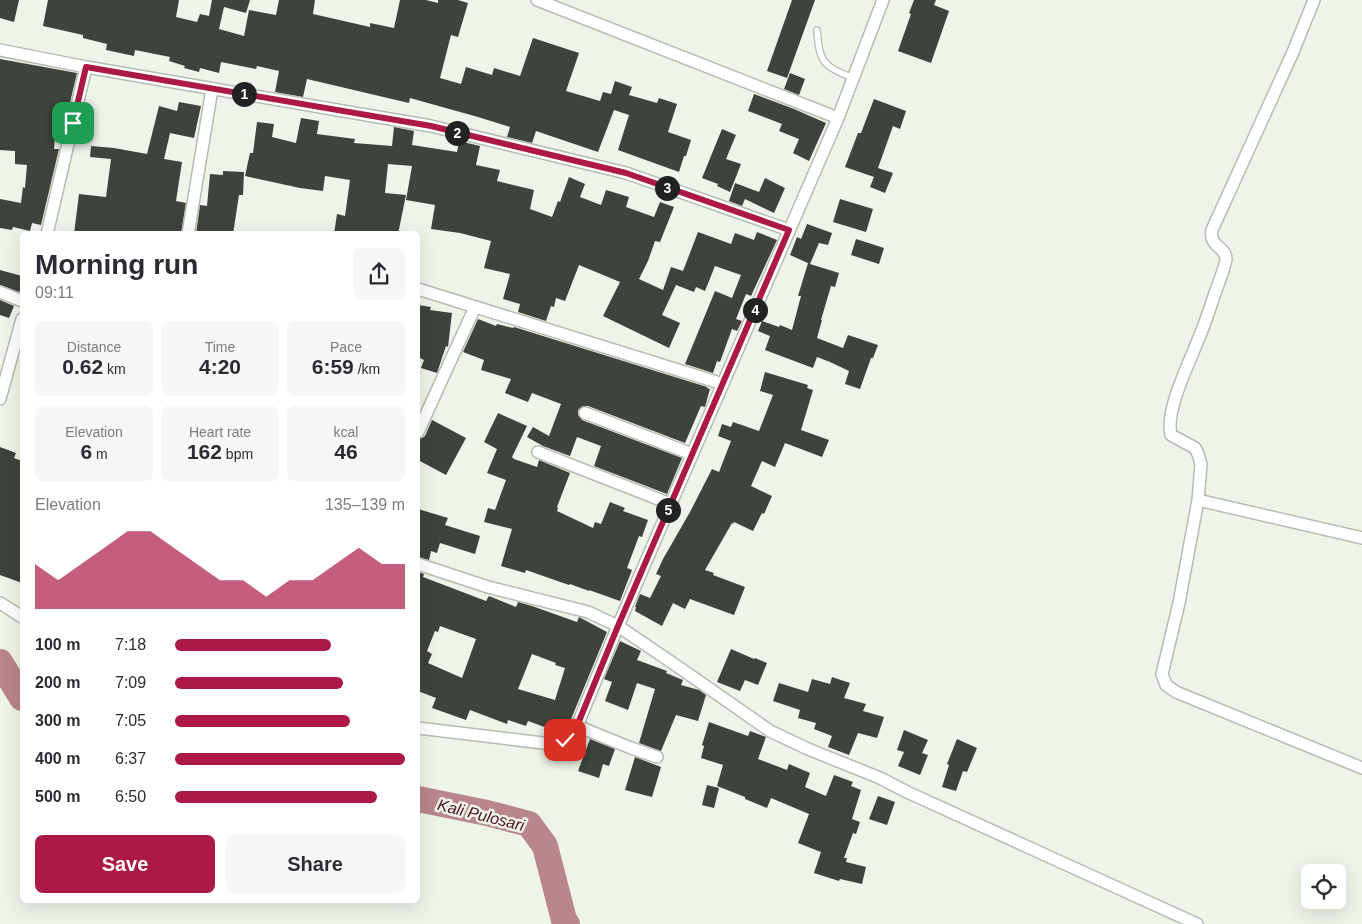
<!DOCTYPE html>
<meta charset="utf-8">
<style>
:root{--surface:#fff;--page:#f7f7f7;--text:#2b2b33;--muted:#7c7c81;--accent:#ad1945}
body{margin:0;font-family:Arial,sans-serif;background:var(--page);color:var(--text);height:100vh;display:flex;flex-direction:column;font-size:19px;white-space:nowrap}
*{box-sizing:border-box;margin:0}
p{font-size:16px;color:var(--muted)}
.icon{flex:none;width:28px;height:28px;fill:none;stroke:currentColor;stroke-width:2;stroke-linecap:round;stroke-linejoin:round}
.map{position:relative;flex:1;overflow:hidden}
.details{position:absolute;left:20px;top:231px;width:400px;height:672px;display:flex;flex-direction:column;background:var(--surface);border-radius:8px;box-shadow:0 5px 20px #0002}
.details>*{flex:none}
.buttons{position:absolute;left:1301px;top:864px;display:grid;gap:10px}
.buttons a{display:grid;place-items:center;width:45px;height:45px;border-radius:8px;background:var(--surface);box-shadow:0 5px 20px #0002;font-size:25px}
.pin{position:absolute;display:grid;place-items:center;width:42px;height:42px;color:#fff;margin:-21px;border-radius:10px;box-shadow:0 2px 8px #0006}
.km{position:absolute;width:25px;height:25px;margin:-12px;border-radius:50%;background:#222;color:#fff;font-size:14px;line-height:25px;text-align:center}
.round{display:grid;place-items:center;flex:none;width:52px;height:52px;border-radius:8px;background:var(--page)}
.headline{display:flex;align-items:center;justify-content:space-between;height:85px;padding:0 15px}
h1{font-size:28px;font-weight:800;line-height:38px}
.metrics{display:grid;grid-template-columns:repeat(3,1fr);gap:8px;height:85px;padding:5px 15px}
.metrics div{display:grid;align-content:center;border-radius:8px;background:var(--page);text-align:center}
.metrics b{font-size:21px;font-weight:800}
.metrics small{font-size:14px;font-weight:400}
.metrics p{font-size:14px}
.chart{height:140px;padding:10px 15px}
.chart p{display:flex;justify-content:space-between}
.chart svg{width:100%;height:90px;margin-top:5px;fill:var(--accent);opacity:.7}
.button{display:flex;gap:10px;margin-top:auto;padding:10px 15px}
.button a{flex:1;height:58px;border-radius:8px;background:var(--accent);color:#fff;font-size:20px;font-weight:800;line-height:58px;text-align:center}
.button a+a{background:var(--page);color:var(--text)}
ul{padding:0 15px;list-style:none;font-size:16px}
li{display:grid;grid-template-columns:80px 60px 1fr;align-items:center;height:38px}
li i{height:12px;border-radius:6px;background:var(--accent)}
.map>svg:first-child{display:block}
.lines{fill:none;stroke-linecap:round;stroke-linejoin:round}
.river{stroke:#b8868c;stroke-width:26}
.building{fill:#3e433c;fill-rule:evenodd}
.lane-casing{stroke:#b6bcb3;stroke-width:8}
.street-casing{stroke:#b6bcb3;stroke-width:14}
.lane{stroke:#fff;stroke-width:5.5}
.street{stroke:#fff;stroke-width:11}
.route-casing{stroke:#fff;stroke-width:10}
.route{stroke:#ad1945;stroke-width:6}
.labels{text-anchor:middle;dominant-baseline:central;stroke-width:5;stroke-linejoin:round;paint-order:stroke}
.water-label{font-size:16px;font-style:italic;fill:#501221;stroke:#eef4ea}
</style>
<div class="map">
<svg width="1362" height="924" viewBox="0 0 1362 924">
<rect width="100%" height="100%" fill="#eef4ea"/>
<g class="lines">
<!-- river -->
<path class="river" d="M 0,662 L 22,698
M 418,799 L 487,813 L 529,824 L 545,846 L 564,920 L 567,924"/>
</g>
<!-- building -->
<path class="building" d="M 0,0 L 19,0 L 14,22 L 0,18 Z
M 48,0 L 179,0 L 176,17 L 197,22 L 200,14 L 209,16 L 212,0 L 250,0 L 246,13 L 224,7 L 219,29 L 244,36 L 249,10 L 276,15 L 279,0 L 315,0 L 313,14 L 370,27 L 370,23 L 394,28 L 400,0 L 426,0 L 438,3 L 438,0 L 458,0 L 468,3 L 458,37 L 451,35 L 440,78 L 461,84 L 466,67 L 492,75 L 494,68 L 520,76 L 533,38 L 579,53 L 566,91 L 600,101 L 603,92 L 611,94 L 615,81 L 632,87 L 629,95 L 657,103 L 659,98 L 677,104 L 668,132 L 691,140 L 686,156 L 684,156 L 679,172 L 618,150 L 629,115 L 614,110 L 598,152 L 536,131 L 532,143 L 507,137 L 510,127 L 478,117 L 410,98 L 409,103 L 307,79 L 303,97 L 275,92 L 279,71 L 257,66 L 256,69 L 221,62 L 219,73 L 200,68 L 199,72 L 184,68 L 185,66 L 169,61 L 170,57 L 135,50 L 134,56 L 106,50 L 107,44 L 83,38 L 83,35 L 43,26 Z
M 792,0 L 815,0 L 787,78 L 767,71 Z
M 914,0 L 936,0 L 934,5 L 949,11 L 931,63 L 898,51 L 911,14 L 909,13 Z
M 0,59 L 77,73 L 68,111 L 57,109 L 54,149 L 59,149 L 41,225 L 32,223 L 30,231 L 13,227 L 12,230 L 0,228 L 0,199 L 21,203 L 23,187 L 25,188 L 27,165 L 15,164 L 15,151 L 0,150 Z
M 790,73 L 805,79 L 799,95 L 784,89 Z
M 754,94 L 794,109 L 826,123 L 809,161 L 793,153 L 799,139 L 779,131 L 782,124 L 748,111 Z
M 874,99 L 906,111 L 900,129 L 893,126 L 878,168 L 893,173 L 885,193 L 870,187 L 874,177 L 845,167 L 858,133 L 861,133 Z
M 179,102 L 201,106 L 194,138 L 170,133 L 164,159 L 182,162 L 176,201 L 186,203 L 181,234 L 74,234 L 79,194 L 106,197 L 111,159 L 90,157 L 91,146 L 114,148 L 147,154 L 159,106 L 177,111 Z
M 301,118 L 319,121 L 317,134 L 355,139 L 354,143 L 392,146 L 394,127 L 414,131 L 412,145 L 457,152 L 459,141 L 480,146 L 476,165 L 500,170 L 497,181 L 534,190 L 530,209 L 552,217 L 558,201 L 560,202 L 569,177 L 585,184 L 580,197 L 601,205 L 606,190 L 629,197 L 626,207 L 654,217 L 660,202 L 674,207 L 660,242 L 655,241 L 648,261 L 639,279 L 663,290 L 671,267 L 683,271 L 698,232 L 731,244 L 735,233 L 754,240 L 757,232 L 777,240 L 751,296 L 746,294 L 736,319 L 742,321 L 737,331 L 732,329 L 720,362 L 717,361 L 713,373 L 685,364 L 715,291 L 732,298 L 741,275 L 715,266 L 705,291 L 696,287 L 694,292 L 676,285 L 662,315 L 680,323 L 669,348 L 603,316 L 620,282 L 579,265 L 565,301 L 556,298 L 554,307 L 551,306 L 546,321 L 518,312 L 520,304 L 503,299 L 510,274 L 484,268 L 491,241 L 460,233 L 431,229 L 435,205 L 406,200 L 412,166 L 388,164 L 385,193 L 406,195 L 398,234 L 334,234 L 337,214 L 345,216 L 350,180 L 325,176 L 323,191 L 300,188 L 245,176 L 250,153 L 253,153 L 257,122 L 274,124 L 272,137 L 296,143 Z
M 722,129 L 736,135 L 726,159 L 741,164 L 730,192 L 717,186 L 718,184 L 702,178 Z
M 223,171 L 244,172 L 243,195 L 239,195 L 233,234 L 196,234 L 200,205 L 207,206 L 210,174 L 223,175 Z
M 765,178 L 785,188 L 774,213 L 745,199 L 742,206 L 729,201 L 735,183 L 759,192 Z
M 840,199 L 873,209 L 866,232 L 833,222 Z
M 807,224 L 832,233 L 828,245 L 819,243 L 810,264 L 839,273 L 835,287 L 831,286 L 821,320 L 822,320 L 817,338 L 843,348 L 848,335 L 878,345 L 873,358 L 871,358 L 860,389 L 845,384 L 849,371 L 830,362 L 817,357 L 813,368 L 765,350 L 770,336 L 758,331 L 762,321 L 779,327 L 780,325 L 792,330 L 801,296 L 798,296 L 808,263 L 810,264 L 790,255 L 797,237 L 801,239 Z
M 856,239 L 884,248 L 879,264 L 851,255 Z
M 0,270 L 22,276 L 22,292 L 20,291 L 19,292 L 0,285 Z
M 0,300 L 14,306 L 9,318 L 0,315 Z
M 418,305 L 431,307 L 430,310 L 452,313 L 448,347 L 446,346 L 437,373 L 421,368 L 424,360 L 418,357 Z
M 478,319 L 496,326 L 497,324 L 513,328 L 514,327 L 707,387 L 707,388 L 710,389 L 705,407 L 701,406 L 685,443 L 588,406 L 583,406 L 578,410 L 578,415 L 582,420 L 682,458 L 667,494 L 594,466 L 601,446 L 577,437 L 570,456 L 543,446 L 527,437 L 533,427 L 549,436 L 561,404 L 532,393 L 528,402 L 505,393 L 511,379 L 481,370 L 484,360 L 463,352 Z
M 765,372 L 808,385 L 807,388 L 813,390 L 801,430 L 829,440 L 822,457 L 785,443 L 775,467 L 762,461 L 751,486 L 772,496 L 764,514 L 762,513 L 753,531 L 734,522 L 733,524 L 732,523 L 705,570 L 714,573 L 713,575 L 745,587 L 734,615 L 690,599 L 685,609 L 673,603 L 662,626 L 635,611 L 636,607 L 635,607 L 640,594 L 650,598 L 661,576 L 656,574 L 663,559 L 690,512 L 712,469 L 719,472 L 731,441 L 718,436 L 722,424 L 731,427 L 733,422 L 759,431 L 773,395 L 760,391 Z
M 498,413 L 527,426 L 512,457 L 514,459 L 537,467 L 539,460 L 570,473 L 557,507 L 558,508 L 557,511 L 593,528 L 595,522 L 601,524 L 610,502 L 625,508 L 623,511 L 648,520 L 642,537 L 639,536 L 627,568 L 632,570 L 620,601 L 589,590 L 589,591 L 570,584 L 569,585 L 526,570 L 525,573 L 501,566 L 512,529 L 484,522 L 488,508 L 495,510 L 506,480 L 487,473 L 497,449 L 484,442 Z
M 432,420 L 466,438 L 446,475 L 418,460 L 418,439 L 422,438 L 425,436 Z
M 0,447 L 16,453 L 14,458 L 22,461 L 22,583 L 0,575 Z
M 418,509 L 448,518 L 445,525 L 480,536 L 475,554 L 440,543 L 437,553 L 431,551 L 429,560 L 418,557 Z
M 418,572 L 424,574 L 423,577 L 486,601 L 489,596 L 516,607 L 518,602 L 532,606 L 577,622 L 579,617 L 607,632 L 569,724 L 562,721 L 558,732 L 528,721 L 526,726 L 508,720 L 507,724 L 470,710 L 466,720 L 432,708 L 436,698 L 418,691 ZM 440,626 L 476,639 L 462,678 L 428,663 L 432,654 L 427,651 L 435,631 L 438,632 ZM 532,654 L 556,663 L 555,665 L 565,668 L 555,700 L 518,689 Z
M 620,641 L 641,651 L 637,660 L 667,671 L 666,673 L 683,680 L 681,685 L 699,690 L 706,695 L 698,721 L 676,715 L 661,751 L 639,743 L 655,689 L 637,683 L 628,710 L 605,701 L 612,682 L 604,679 Z
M 731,649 L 754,659 L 755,658 L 767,663 L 758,685 L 745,680 L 740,691 L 717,682 Z
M 832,677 L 850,683 L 844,698 L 866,704 L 863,711 L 884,717 L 877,738 L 858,733 L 849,755 L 828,747 L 832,736 L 814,729 L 816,723 L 798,718 L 800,710 L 773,701 L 779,683 L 808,692 L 812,679 L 830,684 Z
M 709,722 L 748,736 L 750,731 L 766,737 L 758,759 L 787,770 L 789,764 L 810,773 L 805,787 L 826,796 L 834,775 L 853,782 L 851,786 L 861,790 L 852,819 L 860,822 L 856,834 L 853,833 L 844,858 L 847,858 L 846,862 L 866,867 L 862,884 L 840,879 L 839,881 L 814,873 L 821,852 L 798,843 L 809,814 L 771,798 L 767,808 L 745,799 L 745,797 L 717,786 L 723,765 L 701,758 L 704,746 L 702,745 Z
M 904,730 L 928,740 L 922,753 L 928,755 L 920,775 L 898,766 L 904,752 L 897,750 Z
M 590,739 L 615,749 L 609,766 L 603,764 L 599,778 L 578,771 Z
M 957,739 L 977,748 L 967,772 L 963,771 L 956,791 L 942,787 L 949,765 L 947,764 Z
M 635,757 L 661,767 L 652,797 L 625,790 Z
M 707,785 L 719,788 L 714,808 L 702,805 Z
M 878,796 L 895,802 L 887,825 L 869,819 Z"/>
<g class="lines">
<defs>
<path id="lane" d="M 817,30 C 819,62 823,66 853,78"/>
<path id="street" d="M 537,0 L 838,118
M 1314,0 L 1293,52 L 1212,230 C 1209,248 1226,246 1226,259 C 1225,267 1218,285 1215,293 C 1210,308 1205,324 1198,340 C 1189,364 1165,410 1171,435 L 1195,448 L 1198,454 L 1201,464 L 1198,500 L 1179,603 L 1162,674 L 1166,685 L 1176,692 L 1362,768
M 0,50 L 86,67 L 431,126 L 626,173 L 789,230
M 47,234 L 86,67
M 188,234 L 212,89
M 418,289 L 723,384
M 0,292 L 22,301
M 0,399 L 22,319
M 585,413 L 692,454
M 418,432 L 475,307
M 538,452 L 671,504
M 1198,500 L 1362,538
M 418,564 L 488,587 L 588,612 L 618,626 L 677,666 L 770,731 L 808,749 L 880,778 L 907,792 L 1197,924
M 0,603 L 22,617
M 577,726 L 631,748 L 657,757
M 418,728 L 551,744 L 565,740 L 577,726 L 618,626 L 838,118 L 883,0"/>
</defs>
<!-- lane casing -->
<use href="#lane" class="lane-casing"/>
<!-- street casing -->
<use href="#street" class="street-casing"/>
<!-- lane -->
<use href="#lane" class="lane"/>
<!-- street -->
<use href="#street" class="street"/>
</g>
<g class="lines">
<defs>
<path id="route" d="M 73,123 L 86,67 L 431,126 L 626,173 L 789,230 L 618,626 L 577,726 L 565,740"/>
</defs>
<!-- route casing -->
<use href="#route" class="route-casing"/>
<!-- route -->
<use href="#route" class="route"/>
</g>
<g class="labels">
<!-- water labels -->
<g class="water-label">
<text transform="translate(481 815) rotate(14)">Kali Pulosari</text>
</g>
</g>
</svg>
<div class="buttons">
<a><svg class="icon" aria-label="locate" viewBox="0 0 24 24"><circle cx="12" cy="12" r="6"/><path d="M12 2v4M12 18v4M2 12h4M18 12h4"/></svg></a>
</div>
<div class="pin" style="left:73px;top:123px;background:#1e9e55"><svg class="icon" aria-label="arrive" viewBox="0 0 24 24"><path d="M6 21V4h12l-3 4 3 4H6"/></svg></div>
<div class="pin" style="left:565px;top:740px;background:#d93025"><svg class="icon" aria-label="check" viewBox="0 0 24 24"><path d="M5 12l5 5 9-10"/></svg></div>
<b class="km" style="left:244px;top:94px">1</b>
<b class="km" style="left:457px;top:133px">2</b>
<b class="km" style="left:667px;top:188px">3</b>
<b class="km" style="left:755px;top:310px">4</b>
<b class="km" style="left:668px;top:510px">5</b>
<section class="details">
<div class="headline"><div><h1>Morning run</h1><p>09:11</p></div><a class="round"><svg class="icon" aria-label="share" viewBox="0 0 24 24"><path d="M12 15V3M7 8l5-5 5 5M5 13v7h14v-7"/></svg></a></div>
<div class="metrics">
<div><p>Distance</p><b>0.62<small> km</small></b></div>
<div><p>Time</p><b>4:20</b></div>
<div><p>Pace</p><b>6:59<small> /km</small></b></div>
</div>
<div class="metrics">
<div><p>Elevation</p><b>6<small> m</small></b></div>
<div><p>Heart rate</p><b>162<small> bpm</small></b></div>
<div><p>kcal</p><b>46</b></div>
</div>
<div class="chart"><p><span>Elevation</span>135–139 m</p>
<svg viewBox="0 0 160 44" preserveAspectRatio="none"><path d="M0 44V22L10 30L20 22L30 14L40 6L50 6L60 14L70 22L80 30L90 30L100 38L110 30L120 30L130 22L140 14L150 22L160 22V44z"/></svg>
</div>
<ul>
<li><b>100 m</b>7:18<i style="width:68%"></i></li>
<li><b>200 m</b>7:09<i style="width:73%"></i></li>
<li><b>300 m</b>7:05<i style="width:76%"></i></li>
<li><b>400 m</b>6:37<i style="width:100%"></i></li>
<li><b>500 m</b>6:50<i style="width:88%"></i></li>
</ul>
<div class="button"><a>Save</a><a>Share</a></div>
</section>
</div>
